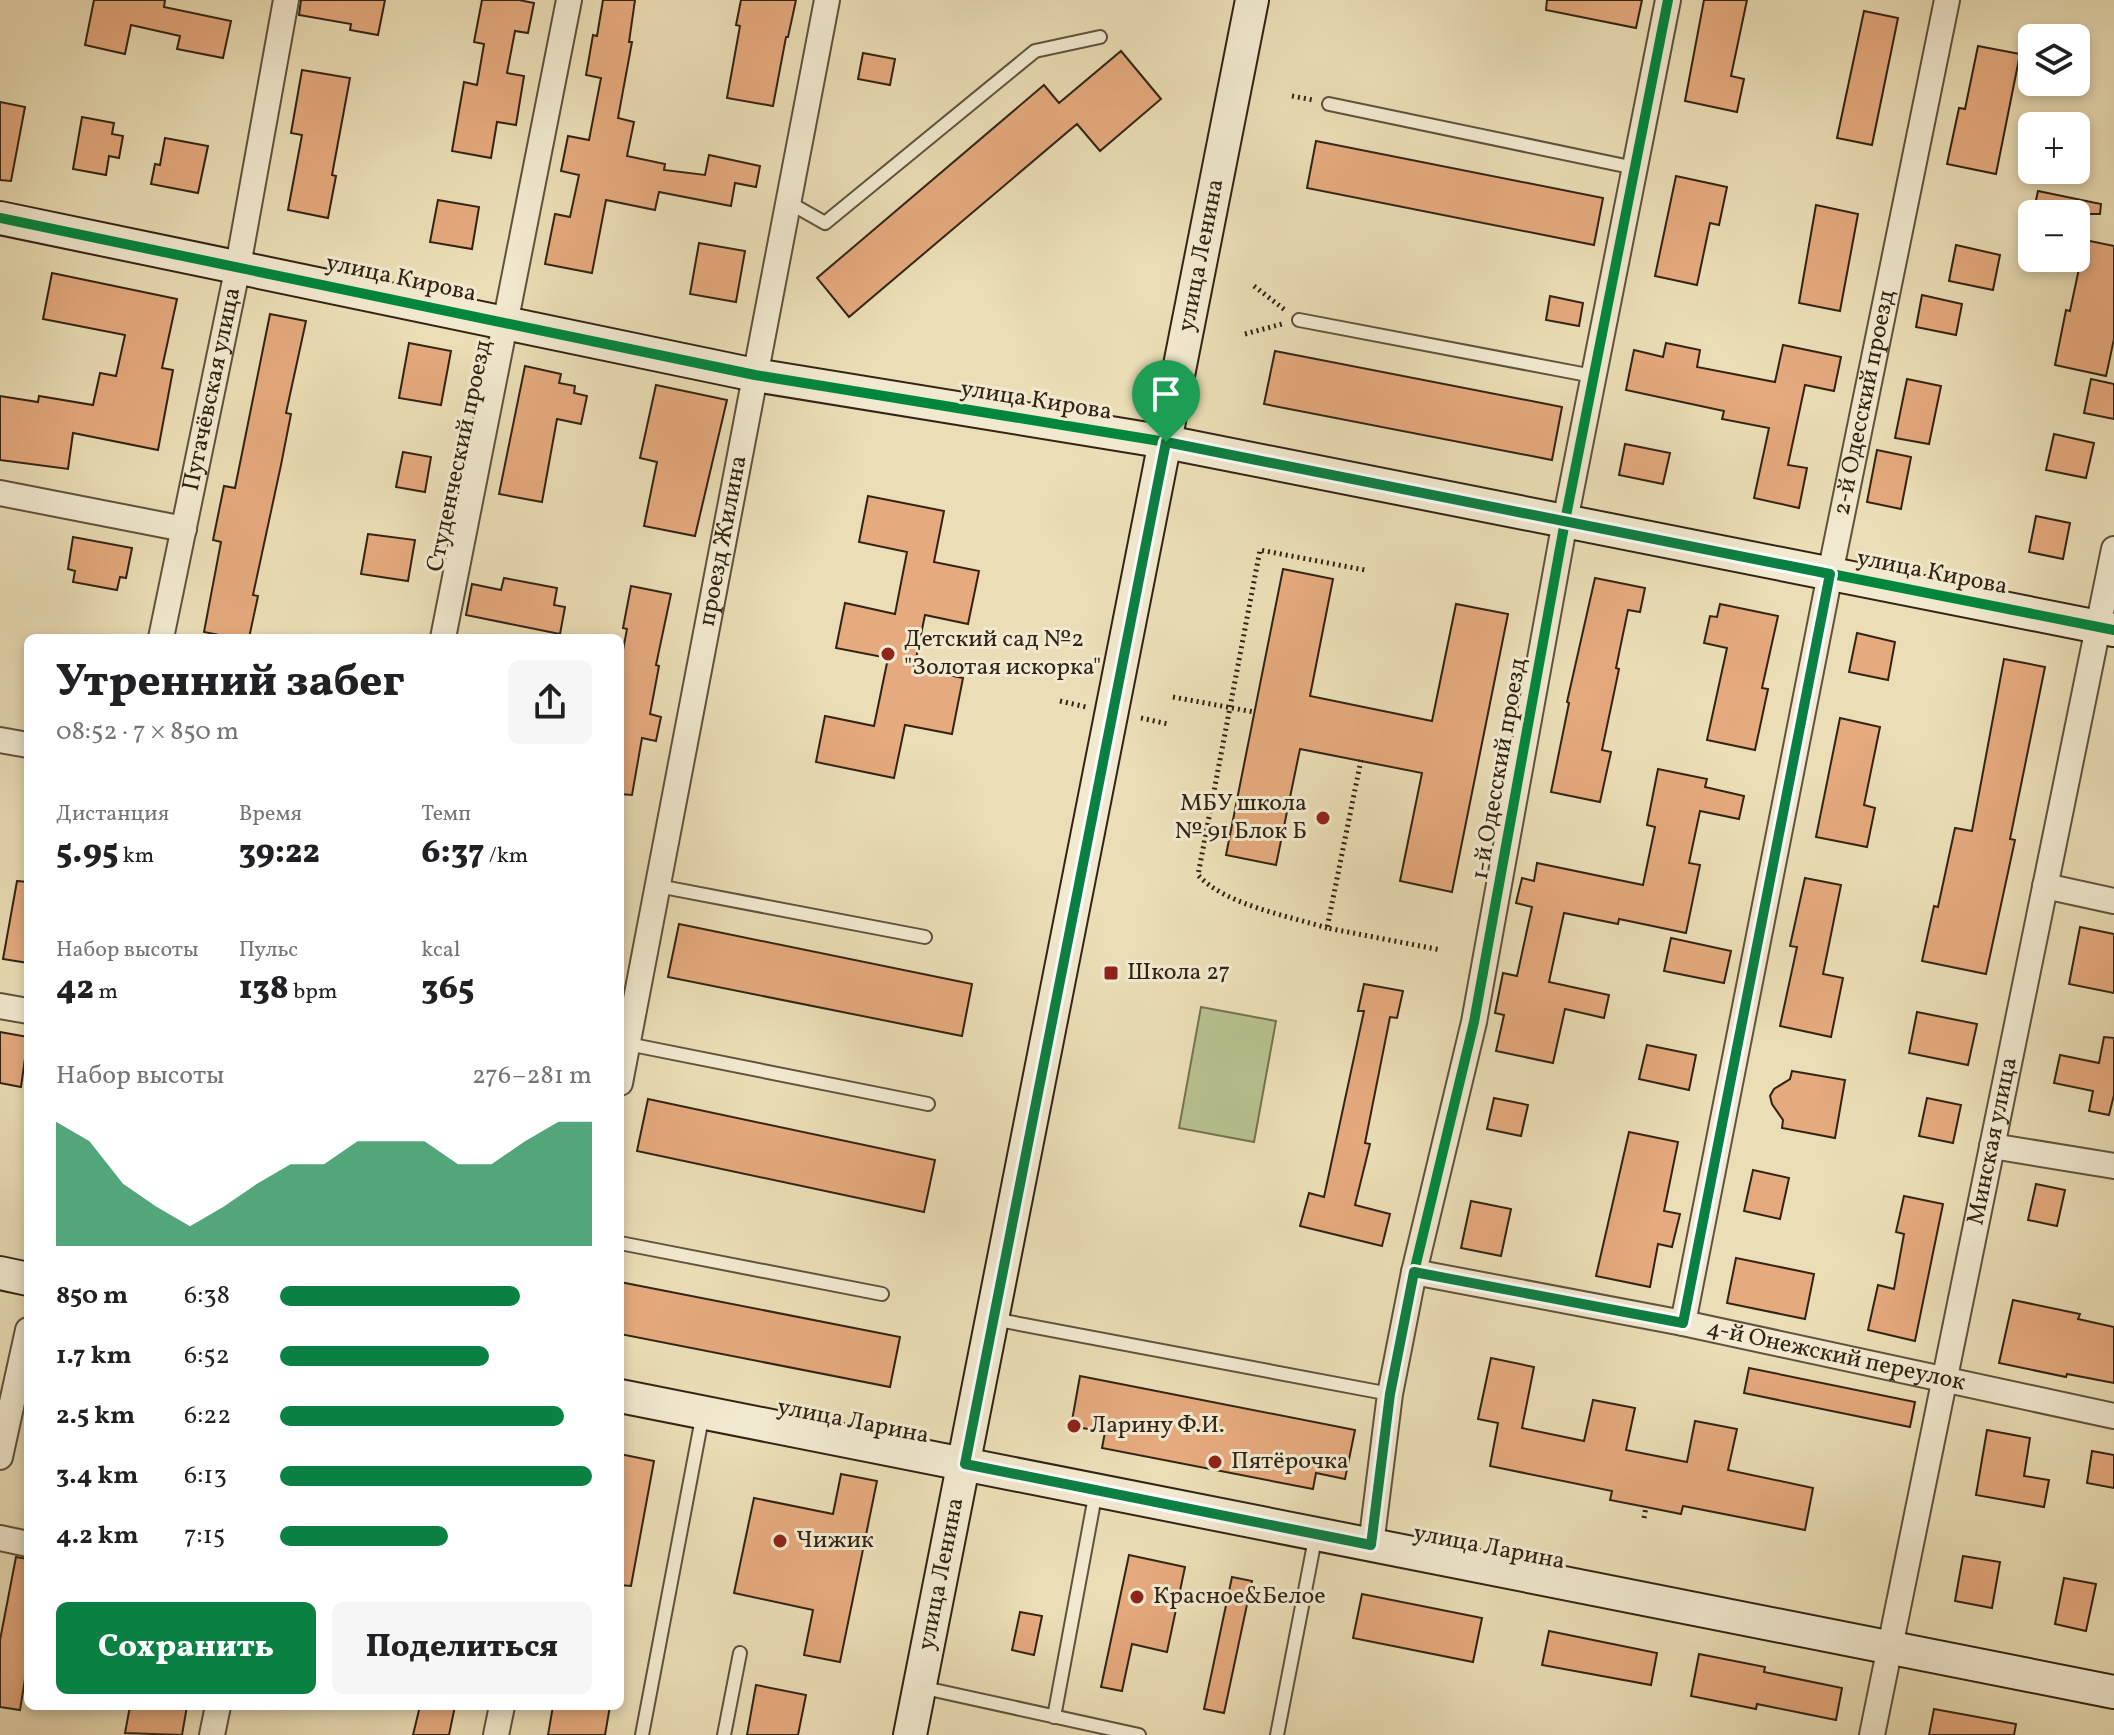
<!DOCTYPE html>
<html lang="ru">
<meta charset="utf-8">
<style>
:root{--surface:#fff;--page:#f6f6f6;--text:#202124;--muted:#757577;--accent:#0b8043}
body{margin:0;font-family:Vollkorn,serif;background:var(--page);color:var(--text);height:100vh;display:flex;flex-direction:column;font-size:30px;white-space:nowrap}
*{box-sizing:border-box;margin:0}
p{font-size:26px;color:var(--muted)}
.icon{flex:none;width:44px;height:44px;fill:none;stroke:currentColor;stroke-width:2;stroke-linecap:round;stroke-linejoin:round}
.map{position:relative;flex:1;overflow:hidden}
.drawer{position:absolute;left:24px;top:634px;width:600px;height:1076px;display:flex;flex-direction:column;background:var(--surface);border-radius:12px;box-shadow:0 4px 12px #0003}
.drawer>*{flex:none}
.tools{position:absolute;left:2018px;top:24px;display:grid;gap:16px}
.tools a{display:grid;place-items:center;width:72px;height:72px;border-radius:12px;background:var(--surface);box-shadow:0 4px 12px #0003;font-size:40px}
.pin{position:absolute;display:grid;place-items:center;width:68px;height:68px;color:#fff;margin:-82px -34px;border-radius:50% 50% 50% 0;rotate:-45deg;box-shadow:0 0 8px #0007}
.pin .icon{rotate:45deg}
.round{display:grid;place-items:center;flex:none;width:84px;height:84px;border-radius:12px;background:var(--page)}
.headline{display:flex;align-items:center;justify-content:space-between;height:136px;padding:0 32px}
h1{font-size:44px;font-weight:800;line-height:60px}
.metrics{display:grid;grid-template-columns:repeat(3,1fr);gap:12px;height:136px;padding:8px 32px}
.metrics div{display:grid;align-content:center}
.metrics b{font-size:34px;font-weight:800}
.metrics small{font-size:22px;font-weight:400}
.metrics p{font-size:22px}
.chart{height:224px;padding:16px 32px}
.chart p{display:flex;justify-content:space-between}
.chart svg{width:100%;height:144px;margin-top:8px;fill:var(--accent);opacity:.7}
.button{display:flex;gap:16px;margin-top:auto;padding:16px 32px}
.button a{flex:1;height:92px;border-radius:12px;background:var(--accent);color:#fff;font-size:32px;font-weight:800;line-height:92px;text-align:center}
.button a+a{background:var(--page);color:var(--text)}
ul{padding:0 32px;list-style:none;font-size:26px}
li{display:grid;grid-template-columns:128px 96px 1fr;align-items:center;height:60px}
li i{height:20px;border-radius:10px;background:var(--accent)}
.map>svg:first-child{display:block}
.green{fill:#b7c18e;stroke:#747252;stroke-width:2}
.building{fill:#e5aa7e;stroke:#322315;stroke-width:2}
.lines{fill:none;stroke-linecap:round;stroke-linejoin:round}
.lane-casing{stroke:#60523d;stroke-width:16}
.street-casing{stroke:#60523d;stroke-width:28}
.secondary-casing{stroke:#322315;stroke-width:36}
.path{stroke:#322315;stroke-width:5;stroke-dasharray:2 4;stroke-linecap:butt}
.lane{stroke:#f2ead0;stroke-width:12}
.street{stroke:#f2ead0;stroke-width:24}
.secondary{stroke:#f2ead0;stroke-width:32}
.cycleway-casing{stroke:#f2ead0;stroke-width:15}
.cycleway{stroke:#00873e;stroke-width:10}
.route-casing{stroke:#fff;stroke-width:16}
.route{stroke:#0b8043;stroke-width:10}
.poi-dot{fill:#8f2418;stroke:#f2ead0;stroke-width:3}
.labels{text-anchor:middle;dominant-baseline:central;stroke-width:6;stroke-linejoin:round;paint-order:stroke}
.street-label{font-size:24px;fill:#322315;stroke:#f2ead0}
.poi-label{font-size:24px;fill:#322315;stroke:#f2ead0;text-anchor:start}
</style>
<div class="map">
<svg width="2114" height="1735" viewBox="0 0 2114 1735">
<rect width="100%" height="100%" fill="#ebdeb6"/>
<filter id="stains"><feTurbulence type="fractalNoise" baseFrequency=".0025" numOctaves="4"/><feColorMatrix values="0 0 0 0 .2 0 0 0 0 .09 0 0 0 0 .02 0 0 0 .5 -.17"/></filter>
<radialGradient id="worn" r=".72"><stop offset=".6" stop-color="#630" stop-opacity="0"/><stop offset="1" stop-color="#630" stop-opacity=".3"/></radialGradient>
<!-- green -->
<path class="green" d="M 1201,1007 L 1276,1021 L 1254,1142 L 1179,1128 Z"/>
<!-- building -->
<path class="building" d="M 94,0 L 165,0 L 164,7 L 231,21 L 223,58 L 177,49 L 180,36 L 131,25 L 125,54 L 85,45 Z
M 301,0 L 385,0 L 378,35 L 350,30 L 351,24 L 299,15 Z
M 482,0 L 519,0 L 534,3 L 528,33 L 515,31 L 507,73 L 524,76 L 516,125 L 497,122 L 491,158 L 452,151 L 464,82 L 477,85 L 484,44 L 474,42 Z
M 603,0 L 635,0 L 629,42 L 632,42 L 618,118 L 634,122 L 627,156 L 665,164 L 664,170 L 705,175 L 709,155 L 760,166 L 756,187 L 735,183 L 731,206 L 659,192 L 655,210 L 606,200 L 592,273 L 545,264 L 555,214 L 570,217 L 579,175 L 561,171 L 568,136 L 589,140 L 601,78 L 586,75 L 593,35 L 597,36 Z
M 741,0 L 796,0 L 788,37 L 786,37 L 773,106 L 727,98 L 740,26 L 736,25 Z
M 1547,0 L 1642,0 L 1636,28 L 1546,10 Z
M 1704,0 L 1747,0 L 1731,76 L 1744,79 L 1737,112 L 1685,101 Z
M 1864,11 L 1898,18 L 1872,145 L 1837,138 Z
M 1978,46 L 2020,54 L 1996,174 L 1947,164 L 1959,108 L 1965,109 Z
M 1121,51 L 1161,99 L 1100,151 L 1077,124 L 849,317 L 817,278 L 1044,85 L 1059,103 Z
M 863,53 L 895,59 L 890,85 L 858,79 Z
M 302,70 L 350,78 L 332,175 L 336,176 L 328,218 L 288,210 L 302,135 L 291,133 Z
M 0,102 L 25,107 L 11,181 L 0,180 Z
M 82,117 L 114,123 L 112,134 L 123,136 L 119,158 L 109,156 L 106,175 L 73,169 Z
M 165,138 L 208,146 L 198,193 L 151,184 L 155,164 L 160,165 Z
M 1316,141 L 1603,198 L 1594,245 L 1307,188 Z
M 1676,176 L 1727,187 L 1719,225 L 1710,223 L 1697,285 L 1655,276 Z
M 2038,191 L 2101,204 L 2100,214 L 2033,214 Z
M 438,200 L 479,207 L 472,249 L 430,242 Z
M 1816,205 L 1858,214 L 1840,311 L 1799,303 Z
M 2085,240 L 2114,246 L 2114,339 L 2106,376 L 2055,365 L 2066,310 L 2070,311 Z
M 699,243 L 745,251 L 736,302 L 690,294 Z
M 1956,245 L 2000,255 L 1993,290 L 1949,281 Z
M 52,273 L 177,299 L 162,368 L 173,370 L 158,450 L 73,433 L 68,469 L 0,460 L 0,396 L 38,402 L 39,396 L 93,405 L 100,373 L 116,376 L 125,335 L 43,319 Z
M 1922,295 L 1962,304 L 1956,335 L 1916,327 Z
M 1550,296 L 1583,303 L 1579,326 L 1546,320 Z
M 270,314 L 306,321 L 286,413 L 291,414 L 281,465 L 253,595 L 258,596 L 249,638 L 234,638 L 204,632 L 221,542 L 213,540 L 224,486 L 235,488 Z
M 409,343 L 451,351 L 441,405 L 399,398 Z
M 1666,343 L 1700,350 L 1697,367 L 1775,382 L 1783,345 L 1841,357 L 1834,391 L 1805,385 L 1788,465 L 1807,468 L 1799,508 L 1754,498 L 1769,428 L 1722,419 L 1724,411 L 1626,390 L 1634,350 L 1663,357 Z
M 1275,351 L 1562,407 L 1552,460 L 1264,404 Z
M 525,366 L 561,374 L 559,383 L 575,386 L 574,393 L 587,396 L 581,424 L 557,419 L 542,502 L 499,494 Z
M 1907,379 L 1941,386 L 1929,444 L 1895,438 Z
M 2091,379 L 2114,384 L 2114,419 L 2084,413 Z
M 656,385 L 727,400 L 695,536 L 644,526 L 657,462 L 640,458 Z
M 2054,434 L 2094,443 L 2086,478 L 2046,470 Z
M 1625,444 L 1670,453 L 1663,484 L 1619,475 Z
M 1877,450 L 1911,457 L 1901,509 L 1867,502 Z
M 403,452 L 431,457 L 425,492 L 396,487 Z
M 868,496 L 944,511 L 934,562 L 979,571 L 968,624 L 925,615 L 914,668 L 963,678 L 952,734 L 905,725 L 894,778 L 816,762 L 825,716 L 874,726 L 888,658 L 836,648 L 845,603 L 895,614 L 907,552 L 859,542 Z
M 2036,516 L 2070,523 L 2063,559 L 2029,552 Z
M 368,534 L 415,540 L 408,581 L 361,574 Z
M 73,537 L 132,548 L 126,578 L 120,577 L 117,590 L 73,582 L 75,571 L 68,569 Z
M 1283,569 L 1333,579 L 1310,696 L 1432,721 L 1456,604 L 1508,614 L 1452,892 L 1400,881 L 1422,773 L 1300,749 L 1276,865 L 1226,855 Z
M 504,578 L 557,588 L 554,605 L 565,607 L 560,634 L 466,615 L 472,584 L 501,590 Z
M 1595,578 L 1645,588 L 1640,612 L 1628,610 L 1616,668 L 1619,669 L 1602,750 L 1611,752 L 1600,802 L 1551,792 L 1569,703 L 1567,702 Z
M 631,586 L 671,594 L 656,665 L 659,666 L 650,714 L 661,717 L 656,741 L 642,738 L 632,795 L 620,794 L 620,666 L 627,629 L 623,628 Z
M 1720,604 L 1778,616 L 1762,688 L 1768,689 L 1755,750 L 1707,740 L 1727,648 L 1704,643 L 1710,616 L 1717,617 Z
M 1857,633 L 1895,642 L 1888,680 L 1849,672 Z
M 2004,659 L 2045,667 L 2010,839 L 2015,840 L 1986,974 L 1922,961 L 1934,906 L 1938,907 L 1955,828 L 1972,831 Z
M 1840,718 L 1880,727 L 1864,805 L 1875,808 L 1867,847 L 1816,837 Z
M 1658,769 L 1707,779 L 1705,787 L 1744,796 L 1739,819 L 1700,811 L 1689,863 L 1700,865 L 1686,933 L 1619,919 L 1618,924 L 1564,913 L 1549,982 L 1609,995 L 1604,1018 L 1565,1009 L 1553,1063 L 1496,1051 L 1504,1015 L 1495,1013 L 1503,973 L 1517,976 L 1532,907 L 1516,903 L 1522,878 L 1534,881 L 1537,863 L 1643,885 L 1655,827 L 1647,825 Z
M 1805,878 L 1841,885 L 1823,974 L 1843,978 L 1831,1037 L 1780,1026 L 1797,947 L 1790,946 Z
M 17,881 L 28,882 L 28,963 L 3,959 Z
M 679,924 L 972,984 L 962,1036 L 668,977 Z
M 2080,927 L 2114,934 L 2114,993 L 2069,984 Z
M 1671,938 L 1731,951 L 1724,983 L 1664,971 Z
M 1364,984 L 1403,991 L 1397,1018 L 1390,1017 L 1365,1143 L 1370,1144 L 1355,1205 L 1390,1214 L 1382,1246 L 1300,1226 L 1309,1193 L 1324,1197 L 1364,1011 L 1358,1011 Z
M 1917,1012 L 1977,1024 L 1968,1065 L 1909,1053 Z
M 0,1032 L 28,1037 L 21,1087 L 0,1083 Z
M 2104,1037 L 2114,1038 L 2114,1095 L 2109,1115 L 2089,1111 L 2093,1091 L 2054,1083 L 2060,1055 L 2099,1063 Z
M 1647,1045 L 1696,1055 L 1689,1090 L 1639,1079 Z
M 1792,1071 L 1845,1080 L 1835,1138 L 1782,1128 L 1783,1120 L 1772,1104 L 1770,1096 L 1774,1089 L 1790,1079 Z
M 1494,1098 L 1528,1105 L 1521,1136 L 1487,1129 Z
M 1927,1098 L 1961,1105 L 1953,1143 L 1919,1136 Z
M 648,1099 L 935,1160 L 924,1212 L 637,1151 Z
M 1629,1132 L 1678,1142 L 1664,1211 L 1680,1214 L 1672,1247 L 1658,1244 L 1650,1287 L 1596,1276 Z
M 1753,1170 L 1789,1178 L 1780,1219 L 1744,1211 Z
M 2036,1184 L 2065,1190 L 2057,1226 L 2028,1220 Z
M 1904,1196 L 1943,1204 L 1915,1341 L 1868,1330 L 1878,1285 L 1894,1289 L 1904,1234 L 1896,1232 Z
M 1471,1201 L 1511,1209 L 1501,1256 L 1461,1248 Z
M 1736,1258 L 1814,1274 L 1805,1319 L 1727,1303 Z
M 620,1282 L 900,1337 L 890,1387 L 620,1334 Z
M 2013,1300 L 2080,1314 L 2078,1319 L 2114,1327 L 2114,1383 L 2067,1374 L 2066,1377 L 1999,1363 Z
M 1491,1358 L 1534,1367 L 1522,1428 L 1584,1441 L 1593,1400 L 1635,1408 L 1626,1450 L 1687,1462 L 1695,1421 L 1737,1429 L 1728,1470 L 1813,1488 L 1805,1530 L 1683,1506 L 1681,1514 L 1646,1507 L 1610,1500 L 1612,1491 L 1490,1466 L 1498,1423 L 1478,1419 Z
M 1749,1368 L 1915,1402 L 1910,1427 L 1744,1393 Z
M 1080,1376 L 1355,1430 L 1345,1479 L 1316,1473 L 1313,1489 L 1102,1448 L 1105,1432 L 1071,1426 Z
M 1987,1430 L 2030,1438 L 2024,1476 L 2049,1480 L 2044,1507 L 1976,1495 Z
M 2092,1451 L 2114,1455 L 2114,1488 L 2087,1483 Z
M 620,1454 L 654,1461 L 631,1586 L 620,1585 Z
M 841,1474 L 877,1481 L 840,1662 L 804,1655 L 813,1610 L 734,1593 L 754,1498 L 833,1514 Z
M 1129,1555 L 1185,1567 L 1167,1652 L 1132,1644 L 1122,1691 L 1101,1687 Z
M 1963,1556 L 2000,1562 L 1992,1608 L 1955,1601 Z
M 16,1557 L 28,1559 L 28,1660 L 20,1710 L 0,1707 L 0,1640 Z
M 1232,1577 L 1252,1581 L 1224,1713 L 1204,1709 Z
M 2064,1578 L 2096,1584 L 2086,1631 L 2055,1624 Z
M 1362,1594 L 1482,1618 L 1473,1662 L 1353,1638 Z
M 1020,1612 L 1042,1616 L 1034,1655 L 1012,1650 Z
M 1549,1631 L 1657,1653 L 1651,1685 L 1542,1665 Z
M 1699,1654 L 1765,1667 L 1764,1672 L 1842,1688 L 1836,1720 L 1757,1704 L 1756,1709 L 1691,1696 Z
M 756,1685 L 806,1695 L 798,1735 L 747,1735 Z
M 130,1706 L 187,1706 L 182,1735 L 125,1733 Z
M 420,1706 L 455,1706 L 449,1735 L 413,1735 Z
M 553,1706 L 610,1706 L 605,1735 L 548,1735 Z
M 1934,1709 L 2016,1724 L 2014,1735 L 1929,1735 Z"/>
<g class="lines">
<defs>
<path id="lane" d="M 1329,104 L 1635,168
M 788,202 L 825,223 L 1035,51 L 1100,37
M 1299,320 L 1593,376
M 658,886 L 925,937
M 628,1044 L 928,1104
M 620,1243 L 882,1294
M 993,1319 L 1390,1394
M 920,1687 L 1139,1735
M 1054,1717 L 1096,1491
M 642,1735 L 703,1413
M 724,1735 L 740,1653
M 1277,1735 L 1316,1534"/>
<g id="street">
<path d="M 0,493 L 184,529"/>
<path id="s1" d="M 161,638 L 238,266 L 286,0"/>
<path d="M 443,638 L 569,0"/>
<path d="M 0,740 L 28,745"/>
<path d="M 2045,886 L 2114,901"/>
<path d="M 0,1006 L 28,1011"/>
<path id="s2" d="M 620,1083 L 827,0"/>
<path d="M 1992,1146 L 2114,1166"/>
<path id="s3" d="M 1414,1272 L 1683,1323 L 2114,1416"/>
<path id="s4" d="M 1683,1323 L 1830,574 L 1947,0"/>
<path d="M 0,1457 L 28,1330"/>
<path d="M 0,1538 L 28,1544"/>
<path d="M 1371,1545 L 1390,1394 L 1414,1272 L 1474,1022 L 1565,521 L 1668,0"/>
<path d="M 212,1735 L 218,1706"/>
<path d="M 496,1735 L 502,1706"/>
<path id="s5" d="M 1872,1735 L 2114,549"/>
</g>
<g id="secondary">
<path d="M 0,218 L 755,375 L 1166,442 L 2114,630"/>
<path d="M 0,1273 L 28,1279"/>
<path d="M 620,1396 L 2114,1692"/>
<path id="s6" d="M 910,1735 L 1252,0"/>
</g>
</defs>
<!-- lane casing -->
<use href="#lane" class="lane-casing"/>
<!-- street casing -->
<use href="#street" class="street-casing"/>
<!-- secondary casing -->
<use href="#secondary" class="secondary-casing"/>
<!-- path -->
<path class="path" d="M 1292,96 L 1313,100
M 1254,286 L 1285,310
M 1245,334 L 1282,324
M 1173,697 L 1254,712
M 1060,701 L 1086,707
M 1141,718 L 1168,724
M 1361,760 L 1327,928 L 1441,950
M 1327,928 C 1289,916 1225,905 1198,875 L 1260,550 L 1365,570
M 1644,1518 L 1646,1507"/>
<!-- lane -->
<use href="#lane" class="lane"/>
<!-- street -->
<use href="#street" class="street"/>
<!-- secondary -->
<use href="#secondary" class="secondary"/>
<defs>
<path id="cycleway" d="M 0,218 L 755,375 L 1166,442 L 2114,630
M 1371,1545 L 1390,1394 L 1414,1272 L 1474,1022 L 1565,521 L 1668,0"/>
</defs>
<!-- cycleway casing -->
<use href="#cycleway" class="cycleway-casing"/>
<!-- cycleway -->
<use href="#cycleway" class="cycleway"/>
</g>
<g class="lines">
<defs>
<path id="route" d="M 1166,442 L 1830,574 L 1683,1323 L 1414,1272 L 1390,1394 L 1371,1545 L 965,1464 Z"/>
</defs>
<!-- route casing -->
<use href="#route" class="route-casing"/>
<!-- route -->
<use href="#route" class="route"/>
</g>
<!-- markers -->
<g class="poi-dot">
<circle cx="888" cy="654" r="8"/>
<circle cx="1323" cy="818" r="8"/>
<rect x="1103" y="965" width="16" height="16" rx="4"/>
<circle cx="1074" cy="1426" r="8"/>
<circle cx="1215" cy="1462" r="8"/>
<circle cx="780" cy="1541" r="8"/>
<circle cx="1137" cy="1597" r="8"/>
</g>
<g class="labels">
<!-- street labels -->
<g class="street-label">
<text stroke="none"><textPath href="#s6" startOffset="1508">улица Ленина</textPath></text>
<text transform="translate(401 279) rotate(12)">улица Кирова</text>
<text stroke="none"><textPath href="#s1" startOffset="254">Пугачёвская улица</textPath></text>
<text transform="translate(1036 401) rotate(9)">улица Кирова</text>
<text stroke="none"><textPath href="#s4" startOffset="938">2-й Одесский проезд</textPath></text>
<text transform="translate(460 456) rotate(-78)">Студенческий проезд</text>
<text stroke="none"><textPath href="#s2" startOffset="552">проезд Жилина</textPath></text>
<text transform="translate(1932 573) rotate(11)">улица Кирова</text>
<text transform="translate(1500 769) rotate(-80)">1-й Одесский проезд</text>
<text stroke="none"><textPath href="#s5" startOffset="606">Минская улица</textPath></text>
<text stroke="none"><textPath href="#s3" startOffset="430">4-й Онежский переулок</textPath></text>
<text transform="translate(853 1422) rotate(11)">улица Ларина</text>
<text transform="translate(1489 1548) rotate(11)">улица Ларина</text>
<text stroke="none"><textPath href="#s6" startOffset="164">улица Ленина</textPath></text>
</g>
<!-- poi labels -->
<g class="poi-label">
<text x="904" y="640">Детский сад №2<tspan x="904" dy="28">"Золотая искорка"</tspan></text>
<text x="1307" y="804" text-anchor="end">МБУ школа<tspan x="1307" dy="28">№ 91 Блок Б</tspan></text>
<text x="1127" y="973">Школа 27</text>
<text x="1090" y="1426">Ларину Ф.И.</text>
<text x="1231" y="1462">Пятёрочка</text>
<text x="796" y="1541">Чижик</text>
<text x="1153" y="1597">Красное&amp;Белое</text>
</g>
</g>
<rect width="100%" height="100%" filter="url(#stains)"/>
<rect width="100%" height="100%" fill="url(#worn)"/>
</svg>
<div class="tools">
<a><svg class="icon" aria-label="layers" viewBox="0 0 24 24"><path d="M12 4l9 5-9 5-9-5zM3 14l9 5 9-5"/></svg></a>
<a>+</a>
<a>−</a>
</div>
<div class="pin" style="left:1166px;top:442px;background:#1e9e55"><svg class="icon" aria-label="arrive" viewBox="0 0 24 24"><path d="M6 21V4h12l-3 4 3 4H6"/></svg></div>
<section class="drawer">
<div class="headline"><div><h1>Утренний забег</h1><p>08:52 · 7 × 850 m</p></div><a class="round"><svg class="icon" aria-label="share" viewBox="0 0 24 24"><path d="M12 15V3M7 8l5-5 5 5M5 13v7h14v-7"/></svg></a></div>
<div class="metrics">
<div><p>Дистанция</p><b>5.95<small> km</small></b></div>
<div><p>Время</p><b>39:22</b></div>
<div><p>Темп</p><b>6:37<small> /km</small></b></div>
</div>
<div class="metrics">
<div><p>Набор высоты</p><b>42<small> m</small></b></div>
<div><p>Пульс</p><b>138<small> bpm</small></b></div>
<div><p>kcal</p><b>365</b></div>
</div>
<div class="chart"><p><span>Набор высоты</span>276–281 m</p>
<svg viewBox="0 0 160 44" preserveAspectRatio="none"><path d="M0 44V6L10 12L20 25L30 32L40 38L50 32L60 25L70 19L80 19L90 12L100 12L110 12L120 19L130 19L140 12L150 6L160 6V44z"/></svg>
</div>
<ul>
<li><b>850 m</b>6:38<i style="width:77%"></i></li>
<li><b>1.7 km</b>6:52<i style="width:67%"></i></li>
<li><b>2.5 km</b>6:22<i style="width:91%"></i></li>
<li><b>3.4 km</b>6:13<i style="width:100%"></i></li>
<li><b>4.2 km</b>7:15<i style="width:54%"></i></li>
</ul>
<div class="button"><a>Сохранить</a><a>Поделиться</a></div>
</section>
</div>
